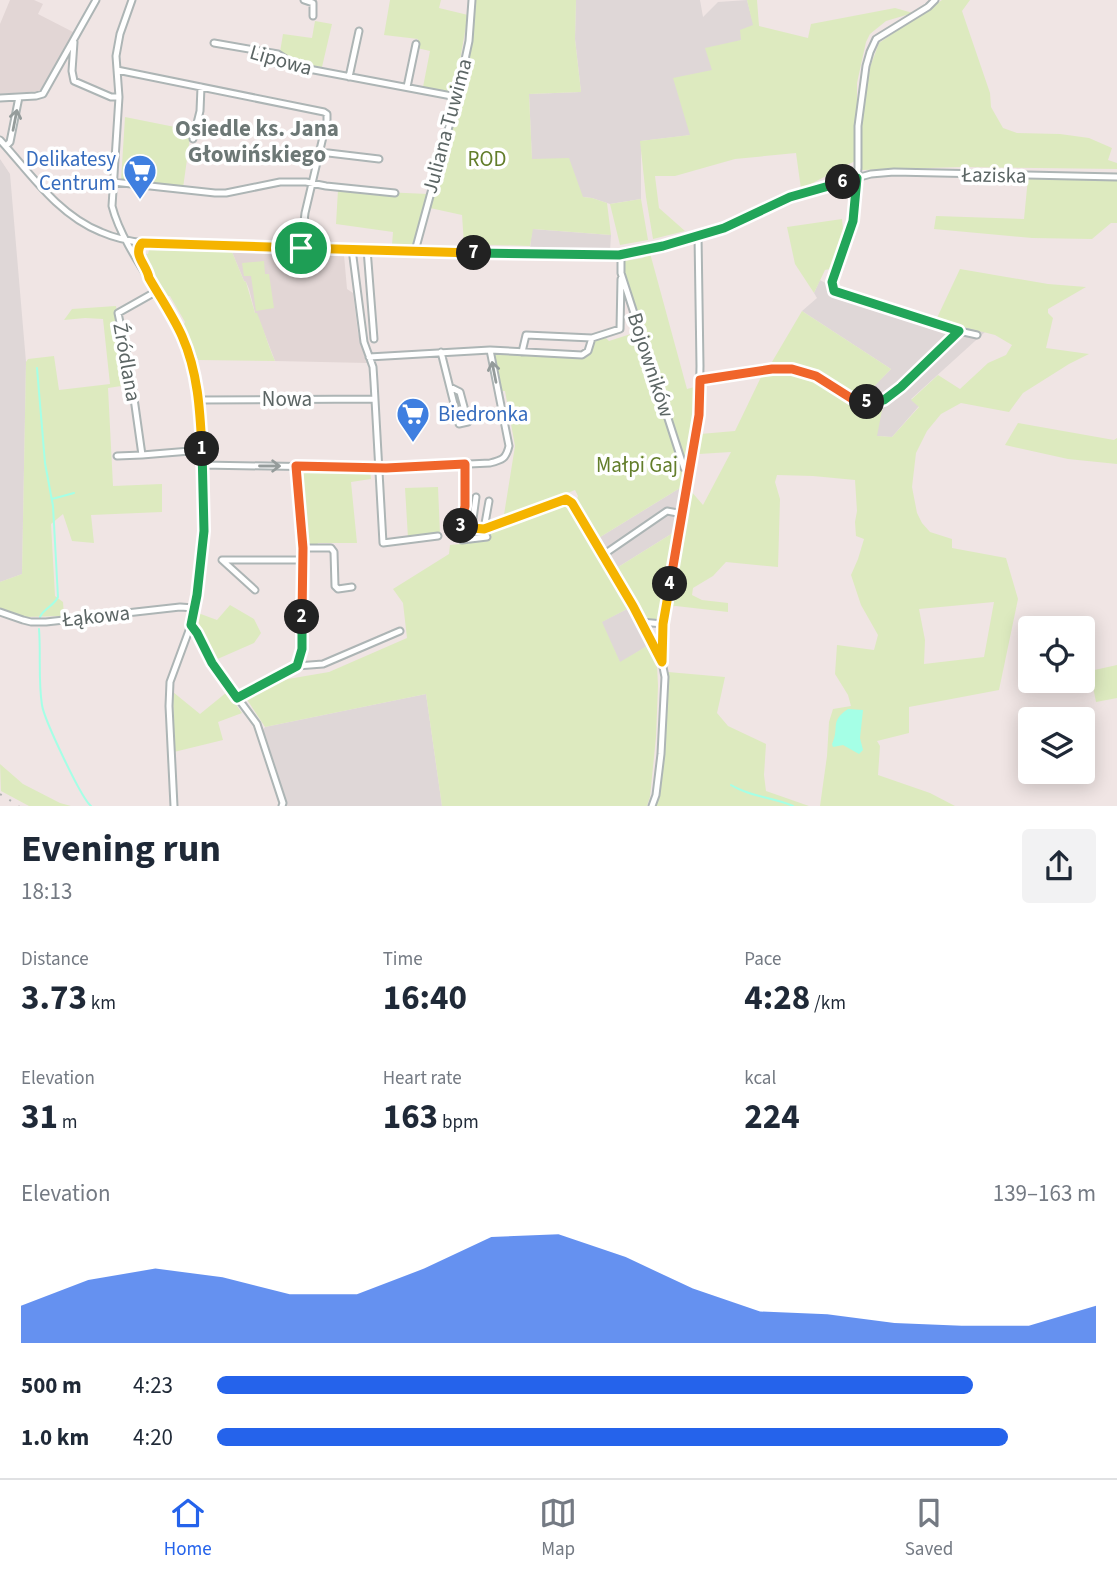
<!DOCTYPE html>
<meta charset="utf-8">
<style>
:root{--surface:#fff;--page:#f2f2f3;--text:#1f2937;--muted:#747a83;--line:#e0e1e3;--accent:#2563eb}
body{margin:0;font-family:"Source Sans 3",sans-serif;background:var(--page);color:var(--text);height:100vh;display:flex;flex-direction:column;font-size:26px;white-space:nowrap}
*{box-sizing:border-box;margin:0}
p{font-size:23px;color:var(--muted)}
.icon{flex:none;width:38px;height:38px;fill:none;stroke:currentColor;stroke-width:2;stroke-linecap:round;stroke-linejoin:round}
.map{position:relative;height:806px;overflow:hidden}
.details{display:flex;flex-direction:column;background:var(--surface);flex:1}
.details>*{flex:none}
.tools{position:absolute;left:1018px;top:616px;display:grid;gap:14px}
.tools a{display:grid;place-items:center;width:77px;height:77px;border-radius:7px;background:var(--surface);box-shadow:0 4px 18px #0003;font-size:35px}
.pin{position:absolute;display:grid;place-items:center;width:60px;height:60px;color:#fff;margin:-30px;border:4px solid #fff;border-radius:50%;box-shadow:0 2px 7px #0007}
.km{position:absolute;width:35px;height:35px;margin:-18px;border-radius:50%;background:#222;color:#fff;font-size:19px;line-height:35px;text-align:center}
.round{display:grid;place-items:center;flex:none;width:74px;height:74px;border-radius:7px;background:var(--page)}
.overview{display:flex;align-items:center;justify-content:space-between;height:119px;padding:0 21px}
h1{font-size:38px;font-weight:700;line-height:52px}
.figures{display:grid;grid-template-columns:repeat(3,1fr);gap:10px;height:119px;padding:7px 21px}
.figures div{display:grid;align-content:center}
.figures b{font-size:35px;font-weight:700}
.figures small{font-size:19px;font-weight:400}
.figures p{font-size:19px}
.chart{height:196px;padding:14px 21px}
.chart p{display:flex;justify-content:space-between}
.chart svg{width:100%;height:126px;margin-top:7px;fill:var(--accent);opacity:.7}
ul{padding:0 21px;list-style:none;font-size:23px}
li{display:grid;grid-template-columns:112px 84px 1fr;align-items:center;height:52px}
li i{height:18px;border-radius:9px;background:var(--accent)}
.tabs{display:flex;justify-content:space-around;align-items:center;height:98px;border-top:2px solid var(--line);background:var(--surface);font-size:19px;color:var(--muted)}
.tabs a{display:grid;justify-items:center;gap:4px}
.tabs .selected{color:var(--accent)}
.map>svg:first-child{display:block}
.industrial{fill:#dfd7d7}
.education{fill:#e2d6d5}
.green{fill:#ddeabf;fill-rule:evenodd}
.water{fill:#a5ffe6}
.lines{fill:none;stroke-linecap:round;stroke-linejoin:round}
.stream{stroke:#a5ffe6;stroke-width:2}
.minor-casing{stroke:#adb5b5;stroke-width:9}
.minor{stroke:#fff;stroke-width:5}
.rail{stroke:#afb2b1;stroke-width:2;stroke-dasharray:2 9;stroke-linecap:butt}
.oneway{stroke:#959c9b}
.split-1-casing{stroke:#fff;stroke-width:14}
.split-2-casing{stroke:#fff;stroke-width:14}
.split-3-casing{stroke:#fff;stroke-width:14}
.split-4-casing{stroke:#fff;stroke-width:14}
.split-5-casing{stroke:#fff;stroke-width:14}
.split-6-casing{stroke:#fff;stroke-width:14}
.split-7-casing{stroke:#fff;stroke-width:14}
.split-8-casing{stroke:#fff;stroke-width:14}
.split-1{stroke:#f5b400;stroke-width:9}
.split-2{stroke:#22a559;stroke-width:9}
.split-3{stroke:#f0652b;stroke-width:9}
.split-4{stroke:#f5b400;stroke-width:9}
.split-5{stroke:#f0652b;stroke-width:9}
.split-6{stroke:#22a559;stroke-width:9}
.split-7{stroke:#22a559;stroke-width:9}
.split-8{stroke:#f5b400;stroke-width:9}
.labels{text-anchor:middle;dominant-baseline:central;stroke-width:7;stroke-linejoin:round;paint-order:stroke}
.street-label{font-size:21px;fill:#5c6665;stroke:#fff}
.shop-label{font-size:21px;fill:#366cbe;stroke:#fff;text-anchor:end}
.park-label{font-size:21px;fill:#637e2b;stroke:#fff}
.neighbourhood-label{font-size:23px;font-weight:bold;fill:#6d7876;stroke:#fff}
</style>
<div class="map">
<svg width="1117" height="806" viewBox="0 0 1117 806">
<rect width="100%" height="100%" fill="#f0e5e4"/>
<!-- industrial -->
<path class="industrial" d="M 576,0 L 700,0 L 703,17 L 718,2 L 747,0 L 754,26 L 712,70 L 691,135 L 641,141 L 641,199 L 610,204 L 592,198 L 583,197 L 532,160 L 529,94 L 581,92 L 575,39 Z
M 0,159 L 10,174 L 26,362 L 22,574 L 0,582 Z
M 532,229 L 611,235 L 610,251 L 530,249 Z
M 820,280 L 829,285 L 833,294 L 985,332 L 911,399 L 919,406 L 892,437 L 877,436 L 857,403 L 891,369 L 802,311 L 817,298 L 814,293 Z
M 680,488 L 684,492 L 676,531 L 615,569 L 597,539 Z
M 629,608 L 647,646 L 620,663 L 601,622 Z
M 426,694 L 442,806 L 285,806 L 262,732 L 265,727 Z"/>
<!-- education -->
<path class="education" d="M 10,0 L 34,0 L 43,4 L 38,14 L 75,33 L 42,91 L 0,94 L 0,24 Z
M 232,252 L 344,255 L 347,289 L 353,293 L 358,333 L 368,363 L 275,361 L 260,322 L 255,313 L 249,289 L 246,282 L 244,281 Z"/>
<!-- green -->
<path class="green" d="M 390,0 L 441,0 L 439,8 L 468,15 L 454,94 L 423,87 L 430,51 L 417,48 L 418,39 L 384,35 Z
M 473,0 L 576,0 L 575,39 L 581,92 L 529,94 L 532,159 L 569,158 L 583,197 L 592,198 L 607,203 L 611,235 L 533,229 L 530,246 L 464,244 L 462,215 L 430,208 L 459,97 Z
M 747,0 L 757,0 L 759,26 L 808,38 L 811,24 L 895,8 L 913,13 L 886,21 L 870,34 L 866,42 L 857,83 L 857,160 L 801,189 L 796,153 L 735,159 L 675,176 L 655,176 L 659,208 L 685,231 L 653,239 L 646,197 L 640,141 L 690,135 L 673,78 L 712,70 L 705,48 L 741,40 L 740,30 L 753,25 Z
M 942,0 L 970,0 L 962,11 L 990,93 L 991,107 L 1003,128 L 1017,133 L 1060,134 L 1089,138 L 1112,148 L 1108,160 L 1117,163 L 1117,169 L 963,167 L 862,170 L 861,125 L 870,67 L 879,43 Z
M 315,21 L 332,24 L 322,67 L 287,62 L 280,52 L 283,34 L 312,38 Z
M 125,117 L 185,129 L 183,137 L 190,138 L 183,188 L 121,181 Z
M 1028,178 L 1117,180 L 1117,223 L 1111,223 L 1092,239 L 1032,238 L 934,229 L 936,216 L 1024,219 Z
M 338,190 L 428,194 L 413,245 L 392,245 L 393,232 L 336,224 Z
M 641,199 L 648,240 L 620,245 L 610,204 Z
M 842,219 L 844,239 L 830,269 L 825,270 L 814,293 L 795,264 L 787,227 Z
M 149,250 L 232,252 L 244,281 L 246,282 L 255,313 L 257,313 C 263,327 268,345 275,361 L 198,360 L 183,326 L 185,322 L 170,296 L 166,296 L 143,253 L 148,254 Z
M 650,253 L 687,389 L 698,386 L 689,462 L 685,461 L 624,275 L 625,261 L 643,258 Z
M 264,261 L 265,274 L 269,274 L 274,308 L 256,311 L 251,276 L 244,276 L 242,263 Z
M 960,269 L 1048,284 L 1086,287 L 1048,309 L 1048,313 L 1053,318 L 1046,348 L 1089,354 L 1069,364 L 1023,393 L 1009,412 L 961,403 L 941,414 L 927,431 L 916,453 L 912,487 L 917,513 L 922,523 L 930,532 L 952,539 L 952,548 L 1006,558 L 1018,599 L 999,690 L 909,707 L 909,733 L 877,741 L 880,746 L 878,775 L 930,793 L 955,806 L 820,806 L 827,756 L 829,722 L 833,709 L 851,706 L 848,695 L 835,674 L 837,645 L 874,650 L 878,635 L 861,605 L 851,575 L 858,559 L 864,539 L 856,536 L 855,522 L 857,511 L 855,480 L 813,476 L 777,475 L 775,482 L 780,499 L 778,567 L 726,562 L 713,576 L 693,588 L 692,595 L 702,600 L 728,603 L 728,612 L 676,606 L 669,607 L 671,598 L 665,601 L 662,622 L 643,621 L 615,569 L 676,531 L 685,521 L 690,490 L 703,505 L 731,452 L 699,454 L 700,434 L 735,431 L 762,375 L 769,367 L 802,311 L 891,369 L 858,403 L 883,405 L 877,436 L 892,437 L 919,407 L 911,400 L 938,375 L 960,389 L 988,363 L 1006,355 L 1012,345 L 995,335 L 936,320 ZM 994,602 L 984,657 L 924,664 L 925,640 L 919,609 Z
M 116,306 L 128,385 L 108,388 L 113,486 L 162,484 L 162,512 L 91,515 L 94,543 L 72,541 L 63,514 L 51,524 L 55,596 L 63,602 L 64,616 L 26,617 L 0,608 L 0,582 L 22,574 L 26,362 L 28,359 L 54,356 L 59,390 L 110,384 L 103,319 L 85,318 L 64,320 L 72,309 Z
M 637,332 L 684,469 L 680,488 L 597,539 L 576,503 L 578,496 L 575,490 L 565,494 L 566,498 L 503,521 L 515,446 L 505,391 L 501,391 L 493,353 L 585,357 L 591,352 L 594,340 L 606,338 L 609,341 Z
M 1018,423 L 1114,440 L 1117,438 L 1117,464 L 1068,459 L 1005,445 Z
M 370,470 L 371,479 L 351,482 L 357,543 L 318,543 L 316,547 L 307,546 L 302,471 Z
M 438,487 L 440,534 L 408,538 L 405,488 Z
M 565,503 L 572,508 L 629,608 L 602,622 L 620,662 L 647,646 L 657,665 L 658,686 L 656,737 L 650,797 L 647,806 L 442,806 L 426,694 L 265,727 L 244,695 L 282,680 L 329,672 L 407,638 L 403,603 L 393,589 L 449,554 L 450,545 L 488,541 L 487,530 Z
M 230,605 L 254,619 L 261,633 L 254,643 L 213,661 L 198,623 L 198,613 L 217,620 Z
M 1117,665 L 1117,698 L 1096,702 L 1090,671 Z
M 668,672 L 725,677 L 717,713 L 728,726 L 766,744 L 764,775 L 766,791 L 809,806 L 654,806 L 660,787 Z
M 173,692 L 200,714 L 227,692 L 242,713 L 218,722 L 223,740 L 174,752 Z
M 0,764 L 23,784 L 60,803 L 71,806 L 29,806 L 1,791 Z"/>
<!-- water -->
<path class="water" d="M 848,709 L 863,710 L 860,738 L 863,750 L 859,754 L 843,745 L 833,747 L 832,744 C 840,727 829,722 848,709 Z"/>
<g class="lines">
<!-- stream -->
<path class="stream" d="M 37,368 L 45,463 L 53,506 L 58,597 C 54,606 44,608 40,617
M 52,499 L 74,493
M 39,629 C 41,654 38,680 42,705 C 44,719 81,798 91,806
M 731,785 C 750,797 773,797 793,806"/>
<defs>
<path id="minor" d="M 132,0 L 120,34 L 116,56 L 119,97 L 112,206 C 123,249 162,293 182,334 C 199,370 200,410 202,450 C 203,477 203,504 204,531 L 203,544 L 191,625 L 170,682 L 169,706 L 174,806
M 304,0 L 313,3 L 313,16
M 935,0 L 928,7 L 876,39 L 870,52 L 866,66 L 858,126 L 858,168 L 853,221 L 833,282 L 834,291 L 959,331 L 977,335
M 74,42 L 72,71 L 74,81 L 111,97 L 119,97
M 214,43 L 278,54 L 298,67 L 457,97
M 277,64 L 295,66
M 117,70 L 324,112 L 327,114 L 327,120 L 305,213 L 301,248
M 349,77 L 359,31
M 407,87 L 416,44
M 0,98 L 36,96 L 43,94 L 96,0
M 193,139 L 200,111 L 201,87
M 0,140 C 30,173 58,215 101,232 C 135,247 174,244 210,245 C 248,246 285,248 322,248 C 421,250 520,255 619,255 L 663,246 L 724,227 L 779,201 L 802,193 L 871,174 L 894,172 L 1117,177
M 6,146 L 10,142 L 19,97
M 320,152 L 379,159
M 113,182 L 215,193 L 226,193 L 280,182 L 306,182 L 326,186 L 395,193
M 352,249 L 364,342 L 373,367 L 374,382 L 383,543 L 438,536
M 367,249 L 374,339
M 415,251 L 457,97 L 469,41 L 472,0
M 621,255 L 621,273 L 684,468 L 690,471
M 157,291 L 118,313 L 130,370 L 142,455 L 202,450
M 490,350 L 582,355 L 588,351 L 592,338 L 620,329 L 621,279
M 441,352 L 459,424 L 468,422 L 460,392 L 450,387
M 522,352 L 526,335 L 592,338
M 700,380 C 736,375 781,361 816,376 C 837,386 859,412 884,400 C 895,395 904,384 912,376 C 928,361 943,346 959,331
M 200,400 L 375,399
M 117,456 L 142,455
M 465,464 L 465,506 L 461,527 L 484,529 L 566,499 L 572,503 L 633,606 L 662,662 L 665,677 L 661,754 L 656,795 L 652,806
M 202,465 L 386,468 L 490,463 C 502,460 506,459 509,446 L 490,350 L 369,357
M 473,519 L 476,497
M 461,527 L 459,537 L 462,540 L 487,537
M 484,529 L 489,501
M 303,548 L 331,548 L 334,552 L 335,586 L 338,589 L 352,587
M 603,555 L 667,511 L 683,514
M 255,590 L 222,560 L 304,560
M 0,612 L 23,620 L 31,622 L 46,622 L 180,607 L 194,608
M 641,622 L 663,624
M 191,625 L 197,633 L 212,663 L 257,724 L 283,803 L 282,806
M 662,660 L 663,624 L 699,415 L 700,366 L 698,235
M 297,666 L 323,664 L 400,631
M 237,698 L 297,666 L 302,648 L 302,617 L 304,560 L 296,466"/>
</defs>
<!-- minor casing -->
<use href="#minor" class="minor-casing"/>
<!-- minor -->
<use href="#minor" class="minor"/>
<!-- rail -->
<path class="rail" d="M 0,794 L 19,806"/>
</g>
<!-- one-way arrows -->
<defs><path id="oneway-shaft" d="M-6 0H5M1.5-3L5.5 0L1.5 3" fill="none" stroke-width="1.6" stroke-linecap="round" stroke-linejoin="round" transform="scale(1.75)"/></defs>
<g class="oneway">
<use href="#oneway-shaft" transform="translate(15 120) rotate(-79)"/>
<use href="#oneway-shaft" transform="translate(494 372) rotate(-101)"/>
<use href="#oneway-shaft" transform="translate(270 466)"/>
</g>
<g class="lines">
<defs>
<path id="split-1" d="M 202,449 C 200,410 198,372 182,336 C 173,316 160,297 149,278 C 147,265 132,255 142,243 L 301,248"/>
<path id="split-2" d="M 202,449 L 204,531 L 197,595 L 191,625 L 197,633 L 212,663 L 237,698 L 297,666 L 302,649 L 302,617"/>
<path id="split-3" d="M 302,617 L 303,548 L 296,466 L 386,468 L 465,464 L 465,506 L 461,526"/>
<path id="split-4" d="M 461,526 L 461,527 L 484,529 L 566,499 L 572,503 L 633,606 L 662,662 L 663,624 L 670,584"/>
<path id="split-5" d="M 670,584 L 699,415 L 700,380 L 772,369 L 792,369 L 816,376 L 854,400 L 867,402"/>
<path id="split-6" d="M 843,182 L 857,178 L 853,221 L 832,282 L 834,291 L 959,331 L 901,387 L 884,400 L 872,403 L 867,402"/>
<path id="split-7" d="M 474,253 L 619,255 L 663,246 L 724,228 L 790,197 L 843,182"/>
<path id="split-8" d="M 301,248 L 474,253"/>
</defs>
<!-- split-1 casing -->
<use href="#split-1" class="split-1-casing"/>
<!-- split-2 casing -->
<use href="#split-2" class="split-2-casing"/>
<!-- split-3 casing -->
<use href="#split-3" class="split-3-casing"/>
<!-- split-4 casing -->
<use href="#split-4" class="split-4-casing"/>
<!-- split-5 casing -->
<use href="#split-5" class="split-5-casing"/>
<!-- split-6 casing -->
<use href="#split-6" class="split-6-casing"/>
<!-- split-7 casing -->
<use href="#split-7" class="split-7-casing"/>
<!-- split-8 casing -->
<use href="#split-8" class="split-8-casing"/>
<!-- split-1 -->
<use href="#split-1" class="split-1"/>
<!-- split-2 -->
<use href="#split-2" class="split-2"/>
<!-- split-3 -->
<use href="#split-3" class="split-3"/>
<!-- split-4 -->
<use href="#split-4" class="split-4"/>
<!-- split-5 -->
<use href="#split-5" class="split-5"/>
<!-- split-6 -->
<use href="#split-6" class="split-6"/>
<!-- split-7 -->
<use href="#split-7" class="split-7"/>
<!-- split-8 -->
<use href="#split-8" class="split-8"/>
</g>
<!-- icons -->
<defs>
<symbol id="supermarket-pin" viewBox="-11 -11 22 30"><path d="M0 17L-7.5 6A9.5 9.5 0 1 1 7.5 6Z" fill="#3f7fe0" stroke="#fff"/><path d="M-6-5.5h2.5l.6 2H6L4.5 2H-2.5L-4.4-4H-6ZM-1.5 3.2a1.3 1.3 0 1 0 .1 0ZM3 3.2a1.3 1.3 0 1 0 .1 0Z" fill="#fff"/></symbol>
</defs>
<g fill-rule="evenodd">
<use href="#supermarket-pin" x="121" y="152" width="38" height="52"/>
<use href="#supermarket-pin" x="394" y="395" width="38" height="52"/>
</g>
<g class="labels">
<!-- street labels -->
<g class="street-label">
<text transform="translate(281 60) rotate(16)">Lipowa</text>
<text transform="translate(447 126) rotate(-75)">Juliana Tuwima</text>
<text transform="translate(994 175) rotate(1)">Łaziska</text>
<text transform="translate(127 362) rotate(80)">Źródlana</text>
<text transform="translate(651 365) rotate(72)">Bojowników</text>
<text x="287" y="399">Nowa</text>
<text transform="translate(96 616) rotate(-6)">Łąkowa</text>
</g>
<!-- shop labels -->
<g class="shop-label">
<text x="116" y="159">Delikatesy<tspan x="116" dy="24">Centrum</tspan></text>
<text x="438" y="414" text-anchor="start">Biedronka</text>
</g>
<!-- park labels -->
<g class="park-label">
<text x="487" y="159">ROD</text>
<text x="637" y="465">Małpi Gaj</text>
</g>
<!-- neighbourhood labels -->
<g class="neighbourhood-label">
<text x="257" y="128">Osiedle ks. Jana<tspan x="257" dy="26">Głowińskiego</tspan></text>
</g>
</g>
</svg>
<div class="tools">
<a><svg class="icon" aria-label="locate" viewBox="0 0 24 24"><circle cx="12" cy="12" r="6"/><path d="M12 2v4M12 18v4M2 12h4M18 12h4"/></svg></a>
<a><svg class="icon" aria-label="layers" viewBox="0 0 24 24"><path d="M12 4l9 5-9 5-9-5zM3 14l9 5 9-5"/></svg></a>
</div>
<div class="pin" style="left:301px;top:248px;background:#1e9e55"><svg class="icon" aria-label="arrive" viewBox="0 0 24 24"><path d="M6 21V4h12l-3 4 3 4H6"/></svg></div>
<b class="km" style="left:202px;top:449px">1</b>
<b class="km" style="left:302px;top:617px">2</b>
<b class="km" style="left:461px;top:526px">3</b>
<b class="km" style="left:670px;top:584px">4</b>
<b class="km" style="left:867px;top:402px">5</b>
<b class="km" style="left:843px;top:182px">6</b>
<b class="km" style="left:474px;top:253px">7</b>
</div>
<section class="details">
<div class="overview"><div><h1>Evening run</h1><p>18:13</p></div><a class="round"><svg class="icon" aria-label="share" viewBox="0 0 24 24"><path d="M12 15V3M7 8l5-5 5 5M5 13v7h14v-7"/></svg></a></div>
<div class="figures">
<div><p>Distance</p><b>3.73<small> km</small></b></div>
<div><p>Time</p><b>16:40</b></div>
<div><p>Pace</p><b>4:28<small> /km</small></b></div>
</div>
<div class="figures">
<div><p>Elevation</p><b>31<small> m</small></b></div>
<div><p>Heart rate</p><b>163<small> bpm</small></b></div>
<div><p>kcal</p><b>224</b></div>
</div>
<div class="chart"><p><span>Elevation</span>139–163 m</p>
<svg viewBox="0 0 160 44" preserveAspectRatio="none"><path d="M0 44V31L10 22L20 18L30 21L40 27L50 27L60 18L70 7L80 6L90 14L100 25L110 33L120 34L130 37L140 38L150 38L160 31V44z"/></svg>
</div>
<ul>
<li><b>500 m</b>4:23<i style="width:86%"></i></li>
<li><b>1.0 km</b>4:20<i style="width:90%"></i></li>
</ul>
</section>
<nav class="tabs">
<a class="selected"><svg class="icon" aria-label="home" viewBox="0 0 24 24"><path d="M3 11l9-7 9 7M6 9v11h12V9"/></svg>Home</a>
<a><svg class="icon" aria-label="map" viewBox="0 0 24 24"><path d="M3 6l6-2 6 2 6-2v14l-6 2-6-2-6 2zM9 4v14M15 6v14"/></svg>Map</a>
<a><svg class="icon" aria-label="saved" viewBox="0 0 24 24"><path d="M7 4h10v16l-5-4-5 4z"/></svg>Saved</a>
</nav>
